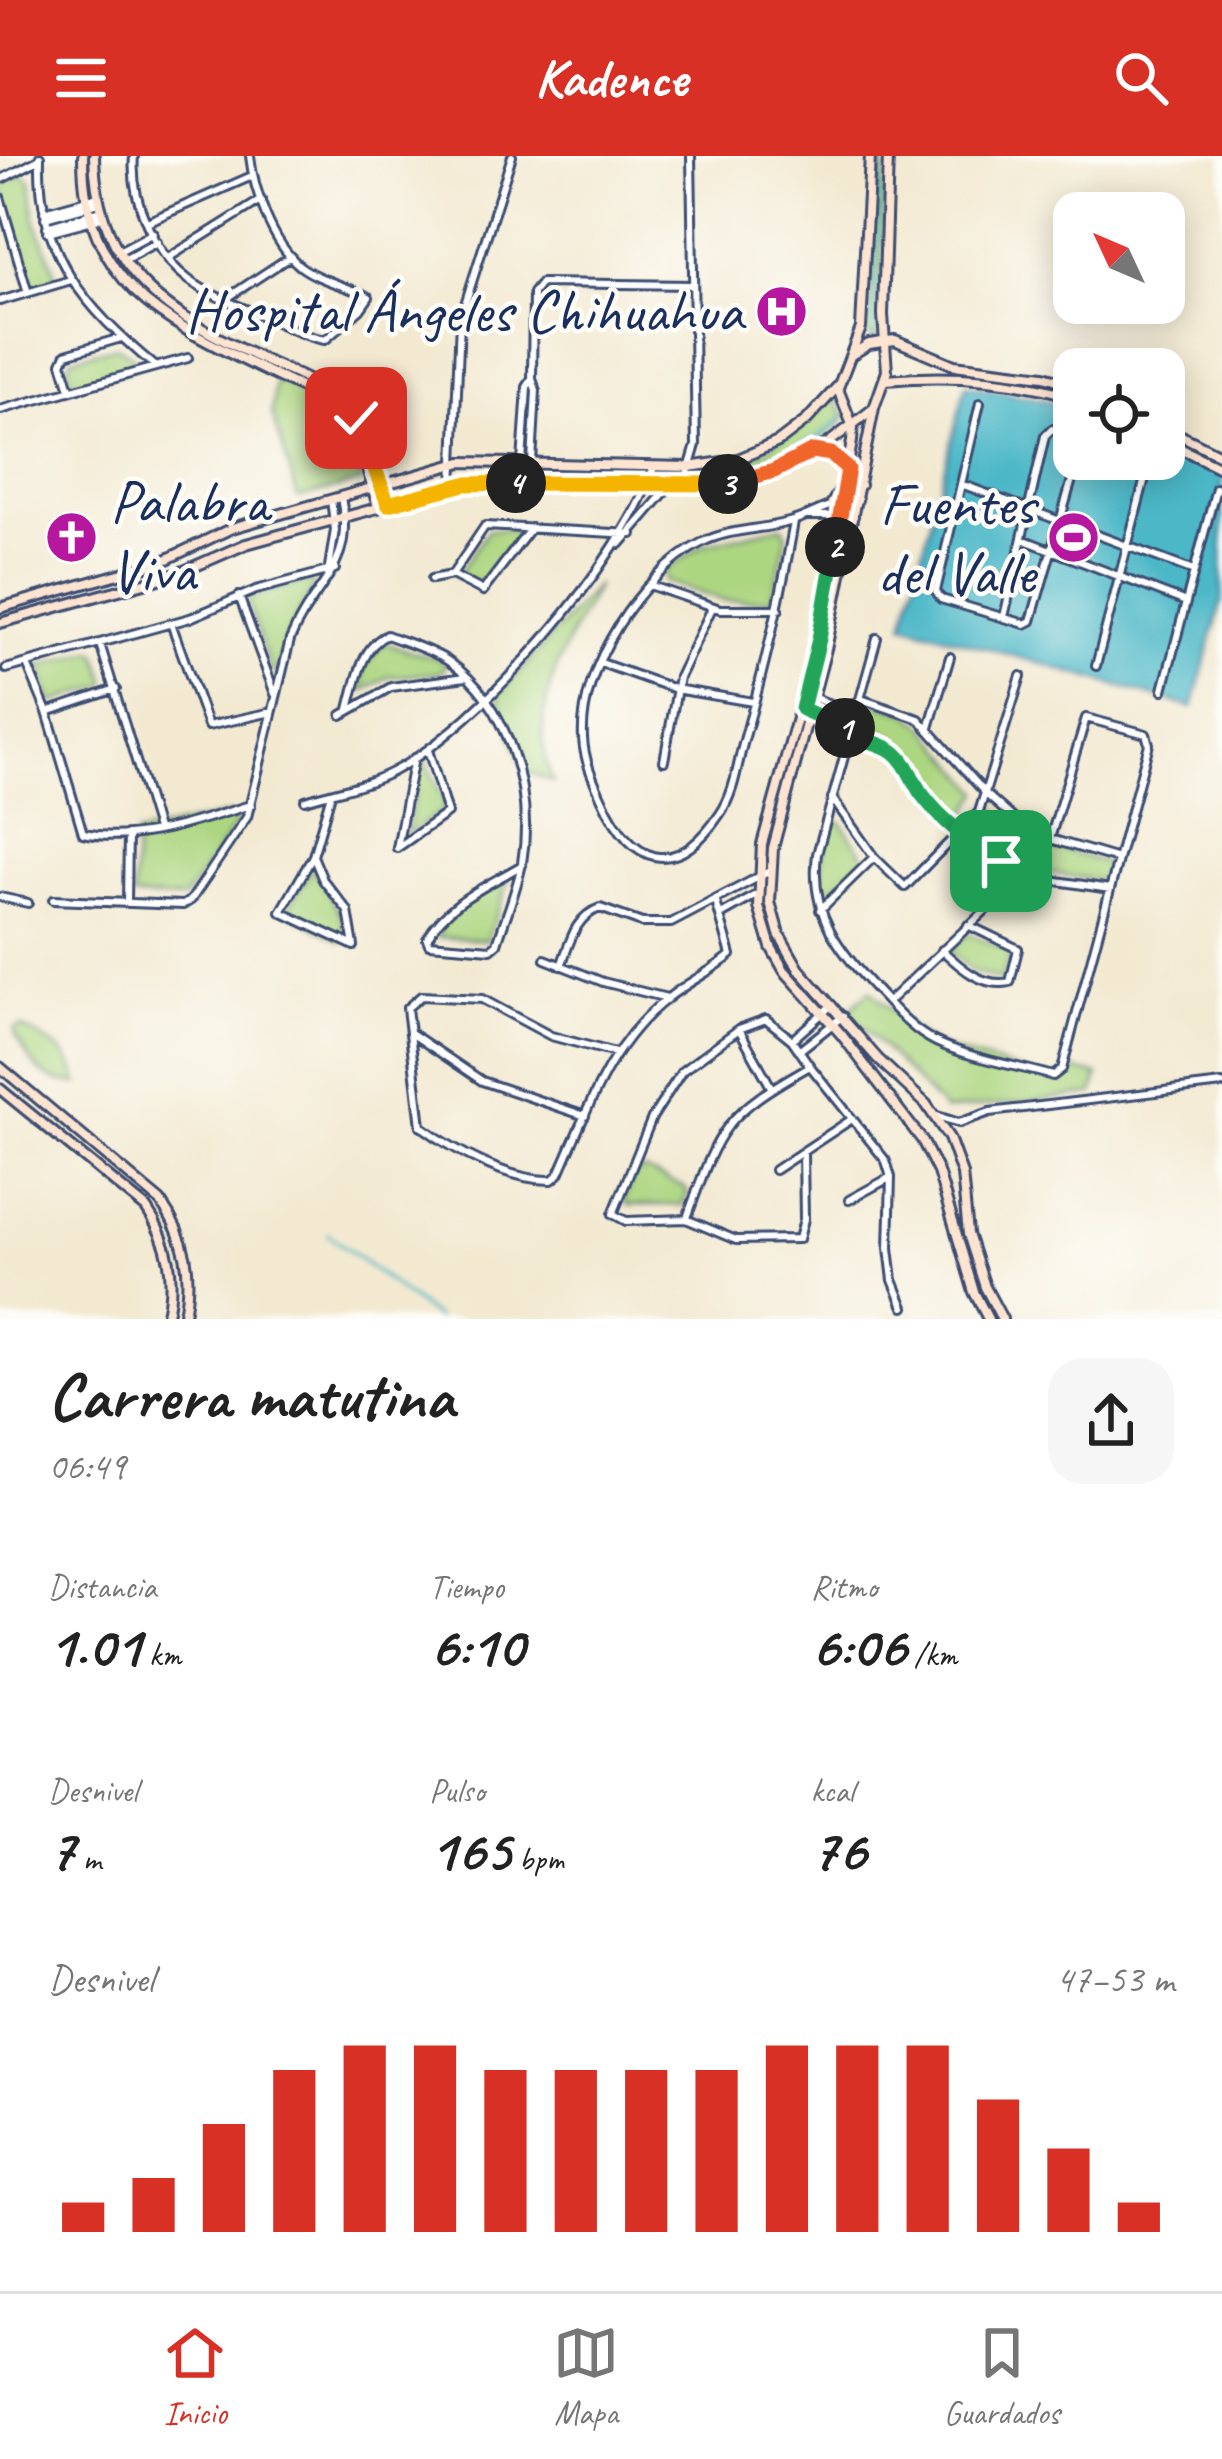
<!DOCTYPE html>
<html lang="es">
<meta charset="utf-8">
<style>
:root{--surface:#fff;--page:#f6f6f6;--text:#222;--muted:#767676;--line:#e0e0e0;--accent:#d93025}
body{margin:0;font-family:Caveat,sans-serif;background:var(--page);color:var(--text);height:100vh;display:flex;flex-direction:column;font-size:45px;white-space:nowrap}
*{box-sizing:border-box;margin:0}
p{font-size:39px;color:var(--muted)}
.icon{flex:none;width:66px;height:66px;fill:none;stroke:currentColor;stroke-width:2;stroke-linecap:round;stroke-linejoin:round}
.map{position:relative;height:1163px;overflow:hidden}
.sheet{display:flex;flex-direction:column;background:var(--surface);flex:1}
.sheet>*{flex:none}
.needle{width:78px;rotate:314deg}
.controls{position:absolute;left:1053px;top:36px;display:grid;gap:24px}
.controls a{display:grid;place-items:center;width:132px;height:132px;border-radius:24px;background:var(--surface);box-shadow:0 6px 30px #0003;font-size:60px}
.pin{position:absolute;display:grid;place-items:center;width:102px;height:102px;color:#fff;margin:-51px;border-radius:24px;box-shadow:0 6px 18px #0006}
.km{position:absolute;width:60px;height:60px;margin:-30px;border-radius:50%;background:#222;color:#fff;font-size:33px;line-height:60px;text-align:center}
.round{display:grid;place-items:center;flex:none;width:126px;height:126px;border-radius:36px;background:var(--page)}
.overview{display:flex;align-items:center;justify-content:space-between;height:204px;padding:0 48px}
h1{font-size:66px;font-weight:700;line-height:90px}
.stats{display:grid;grid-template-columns:repeat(3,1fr);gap:18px;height:204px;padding:12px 48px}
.stats div{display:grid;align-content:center}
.stats b{font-size:60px;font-weight:700}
.stats small{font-size:33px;font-weight:400}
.stats p{font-size:33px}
.chart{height:336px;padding:24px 48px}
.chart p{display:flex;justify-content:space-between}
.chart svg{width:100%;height:216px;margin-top:12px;stroke:var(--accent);stroke-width:6}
header{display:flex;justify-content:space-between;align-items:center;height:156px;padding:0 48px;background:var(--accent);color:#fff;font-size:54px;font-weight:700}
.tabs{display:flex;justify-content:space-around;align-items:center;height:168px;border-top:3px solid var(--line);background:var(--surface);font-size:33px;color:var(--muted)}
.tabs a{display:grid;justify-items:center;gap:6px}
.tabs .current{color:var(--accent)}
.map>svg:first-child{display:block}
.green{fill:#add681;stroke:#648270;stroke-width:3}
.water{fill:#4bb7c7;stroke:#337392;stroke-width:3}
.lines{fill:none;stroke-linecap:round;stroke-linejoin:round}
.stream{stroke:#4bb7c7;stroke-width:3}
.street-casing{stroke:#3b4b6f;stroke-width:12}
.secondary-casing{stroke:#3b4b6f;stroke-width:14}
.street{stroke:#fff;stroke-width:6}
.secondary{stroke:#fde4d1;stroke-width:8}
.split-1-casing{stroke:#fff;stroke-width:24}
.split-2-casing{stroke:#fff;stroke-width:24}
.split-3-casing{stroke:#fff;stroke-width:24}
.split-4-casing{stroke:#fff;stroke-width:24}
.split-5-casing{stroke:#fff;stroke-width:24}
.split-1{stroke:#22a559;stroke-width:15}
.split-2{stroke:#22a559;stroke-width:15}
.split-3{stroke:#f0652b;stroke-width:15}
.split-4{stroke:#f5b400;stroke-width:15}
.split-5{stroke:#f5b400;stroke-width:15}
.labels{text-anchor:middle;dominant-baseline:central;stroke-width:9;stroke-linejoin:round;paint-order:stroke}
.poi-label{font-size:60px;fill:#1b2f5e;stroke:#fdfcf7;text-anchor:end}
</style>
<header><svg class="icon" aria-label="menu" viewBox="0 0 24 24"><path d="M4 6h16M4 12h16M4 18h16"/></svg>Kadence<svg class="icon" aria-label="search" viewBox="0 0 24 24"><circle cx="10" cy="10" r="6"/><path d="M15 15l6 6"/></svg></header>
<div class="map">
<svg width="1222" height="1163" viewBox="0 0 1222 1163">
<rect width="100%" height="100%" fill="#fdfcf7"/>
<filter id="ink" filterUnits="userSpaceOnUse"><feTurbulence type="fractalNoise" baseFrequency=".00833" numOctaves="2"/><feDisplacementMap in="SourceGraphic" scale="24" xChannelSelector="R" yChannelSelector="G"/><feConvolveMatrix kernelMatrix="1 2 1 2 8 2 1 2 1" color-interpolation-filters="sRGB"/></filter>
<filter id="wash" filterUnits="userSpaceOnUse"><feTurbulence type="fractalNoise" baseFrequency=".004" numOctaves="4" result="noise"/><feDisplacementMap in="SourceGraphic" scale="48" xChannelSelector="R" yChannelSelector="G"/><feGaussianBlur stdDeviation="2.7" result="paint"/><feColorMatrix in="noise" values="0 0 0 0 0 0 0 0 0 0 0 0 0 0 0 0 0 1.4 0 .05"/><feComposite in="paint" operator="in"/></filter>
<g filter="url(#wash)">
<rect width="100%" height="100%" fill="#f3e9d1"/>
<!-- green -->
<path class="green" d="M 876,0 L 883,0 L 884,7 L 881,173 L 880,180 L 873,183 L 866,176 L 871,148 Z
M 22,18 L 31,25 L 35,63 L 56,118 L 52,127 L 37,131 L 29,126 L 2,32 L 5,26 Z
M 117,190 L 134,201 L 133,213 L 78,227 L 72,225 L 67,213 L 71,202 Z
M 281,225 C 331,251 352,269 361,326 L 298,342 L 272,257 L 275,227 Z
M 832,244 L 837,245 L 845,261 C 828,288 731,326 698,319 L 699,313 L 763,296 Z
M 782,370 L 787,379 L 772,443 L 725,445 L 666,426 L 665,414 L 705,388 Z
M 515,373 L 516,383 L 480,427 L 457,420 L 488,374 Z
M 309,424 L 314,430 L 287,479 L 277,514 L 272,518 L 248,447 L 251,442 Z
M 598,428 C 566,488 523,556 553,626 L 524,614 L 498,540 Z
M 384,487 L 442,504 L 445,512 L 438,517 L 388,521 L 362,535 L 365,512 Z
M 93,495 L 97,497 L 107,525 L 104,530 L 54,546 L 50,543 L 41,509 Z
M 869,545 L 907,557 L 926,571 L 980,636 L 961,667 L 938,644 L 900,584 L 862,564 Z
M 422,603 L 426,604 L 444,647 L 442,655 L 406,679 Z
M 991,649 C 1025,688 1059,693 1106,707 L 1102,724 C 1044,719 1019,710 970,677 Z
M 229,658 L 237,663 L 235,669 L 184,743 L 133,741 L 136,679 Z
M 834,664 L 841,666 L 865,701 L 830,735 L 822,728 L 823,699 Z
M 314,711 C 323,740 350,755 342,786 L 286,755 Z
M 506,722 L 509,724 L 487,784 L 438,781 C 446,752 481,738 506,722 Z
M 968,778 L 1007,794 L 1010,799 L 1001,825 L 972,815 L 952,797 L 952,792 Z
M 870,834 L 913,874 L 938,891 L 1060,926 L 1068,913 L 1098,919 L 1093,938 L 945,955 L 848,855 Z
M 21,871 C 50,886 71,894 78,928 C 36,926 34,906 14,879 L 15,873 Z
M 644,1014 L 685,1032 L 688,1037 L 682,1049 L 628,1049 L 624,1043 L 637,1016 Z"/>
<!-- water -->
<path class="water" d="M 966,229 L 1074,250 L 1074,303 L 1164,303 L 1164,291 L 1222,320 L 1222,444 L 1193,552 L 904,468 Z"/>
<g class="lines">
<!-- stream -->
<path class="stream" d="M 874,180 L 881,3
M 472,317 L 642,319
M 704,318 C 751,312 807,295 843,261
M 328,1078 L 437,1163"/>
</g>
</g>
<g filter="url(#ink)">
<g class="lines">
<defs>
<path id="street" d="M 40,0 C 37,98 84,151 155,210
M 134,0 C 130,43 154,98 189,124 C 211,140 239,150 265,161 C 284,169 305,181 325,184 L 360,154 L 369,141 C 348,130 320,125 300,110 C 272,87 254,35 250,0
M 0,24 L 40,3
M 0,41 L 28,137
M 44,56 L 98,41
M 45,62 L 99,47
M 147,66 L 252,20
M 47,71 L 102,55
M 48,76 L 104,61
M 119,95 L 153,77
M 168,102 L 261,44
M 124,104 L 157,86
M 224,144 L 291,100
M 0,145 L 71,124
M 532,223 L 533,137 L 541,127 L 693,129
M 70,233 L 62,207 L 66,198 L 121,182
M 980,247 L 936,435 L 941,443 L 1025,468 L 1031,465 L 1078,303
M 0,254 L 188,202
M 1058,275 L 1071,228
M 522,307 L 527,231 L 532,223 L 536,234 L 532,307
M 961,328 L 1194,415
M 684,330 L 696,289 L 691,0
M 453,331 L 460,164 L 512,0
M 807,360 L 854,360
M 794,366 C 781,442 764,514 743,588 C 737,611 734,638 720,658 C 675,725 632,709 602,643 C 593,623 584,604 583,582 C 579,513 641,418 701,387 C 727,373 761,374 789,366 C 813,360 831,344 858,344
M 1022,383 L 1186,446
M 620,388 L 670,330
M 328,417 L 335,374 L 331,344
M 452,419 L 485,370 L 632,378
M 432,423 L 452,419 L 483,435 L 531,372
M 649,429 L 720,453 L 779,453
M 239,440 L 275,538
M 1004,461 L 1045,280 L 1052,273 L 1074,280
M 171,467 L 208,570 L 272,556
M 877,482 L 817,698 C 809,758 840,796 879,837 C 896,855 913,875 936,886 C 972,903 1015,909 1053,920 L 1062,913 L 1149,588 L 1146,578 L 1086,562 L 1049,686
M 100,488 L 157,673
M 601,507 L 675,533 L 753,546
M 27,508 L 47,556 L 83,677 C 138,688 199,664 251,649
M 1096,510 L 1150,303
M 6,513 L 190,462 L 256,434 L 335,413
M 1163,534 L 1216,332
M 806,538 C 825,546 843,558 861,543 L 919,563 L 987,639 L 1030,677 L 1118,703
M 349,553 C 356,527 361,490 387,479 C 407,487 430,493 448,505 C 509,547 534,635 522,707 C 517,734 505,762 497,788 L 491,793 L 429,788 L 427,783 C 447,746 487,730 522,709
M 806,554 L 897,598 L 919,634 L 950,669 L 1002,705 L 1057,725 L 1110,733
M 47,556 L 116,533
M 342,559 L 391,531 L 466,521
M 929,572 L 950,501
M 664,605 L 679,521 L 712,452
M 832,642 L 874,701 L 905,731 L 979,656 L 1021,520
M 305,644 C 334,635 365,630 392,616 C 482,569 622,406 654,311
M 397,692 L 447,657 L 428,594
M 397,692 L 414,602
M 313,700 L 323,724 L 348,755 L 354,790 L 281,756 L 313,700 L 331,638
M 0,741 L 28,747
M 53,744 L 183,749 L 191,744 L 247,661 L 290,484 C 314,425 356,413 341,341
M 127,746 L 128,679
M 820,754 L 873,702
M 721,759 L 760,737
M 942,794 C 961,812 983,832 1010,826 L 1018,793 L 968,769
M 545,803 L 603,826 L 667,842
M 561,810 C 570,787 574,761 600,752 L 642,767 L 671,767 L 770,715
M 888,846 L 1025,717
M 739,873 L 771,931
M 411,877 L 482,925 L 585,960
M 792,884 L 832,849
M 800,894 L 843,860
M 615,897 L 551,880 L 482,843 L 421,840 L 407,852 L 421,970 C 455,995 509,1025 552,1024 L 559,1018 C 588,953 610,886 668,842 C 688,826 712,815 731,799 L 716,746
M 937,960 L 959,967 L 990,956 L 1222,928
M 803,996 L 804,1063 L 799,1083 L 736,1084 L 686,1063 L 626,1065 L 613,1058 L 652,962 L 682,915 L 739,873 L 766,863 L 792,884 L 810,910
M 775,1014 L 852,963
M 849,1044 L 891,1021
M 687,1062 C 720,970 723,959 810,910 L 886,1005 L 891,1021 L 889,1092 L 893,1124 L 904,1151"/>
<path id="secondary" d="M 83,0 C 83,130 168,167 268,216 C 292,228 320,237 339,257 C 361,281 369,320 378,351
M 94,0 C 97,116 169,160 264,204 C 294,218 327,229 350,255 C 371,279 378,317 388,348
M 888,0 L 883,159 L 887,215 L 874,252 L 827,489 L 773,692 L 770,746 L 779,778 L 799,813 L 878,903 L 926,948 L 949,982 L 962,1018 L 968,1078 L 985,1131 L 1002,1163
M 851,199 L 869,188 L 895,184 L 954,209 L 1044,220 L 1074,229
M 886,224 C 949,218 1014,223 1074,241
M 838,233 L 853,271 L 852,285 L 819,483 L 762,688 L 759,751 L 771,791 L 784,814 L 841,878 L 922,984 L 938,1016 L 974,1136 L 988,1163
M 1164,271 L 1222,300
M 1164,284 L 1222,313
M 814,295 L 831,298 L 847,312
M 832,347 L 840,334 L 860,329
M 0,452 L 161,406 L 232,372 L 462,306 L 689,311 L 736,304 L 778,286 L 807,264 L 839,229 L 861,172 L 870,0
M 0,467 L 177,418 L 246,388 L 465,328 L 699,330 L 748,324 L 827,288 L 873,253
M 0,911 L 160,1045 C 187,1083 193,1118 183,1163
M 0,933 L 146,1052 C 170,1087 176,1122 166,1163"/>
</defs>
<!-- street casing -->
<use href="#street" class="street-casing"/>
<!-- secondary casing -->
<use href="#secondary" class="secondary-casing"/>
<!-- street -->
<use href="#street" class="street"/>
<!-- secondary -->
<use href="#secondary" class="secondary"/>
</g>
</g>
<g class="lines" filter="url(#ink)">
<defs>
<path id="split-1" d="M 845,572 C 857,586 880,584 895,597 C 908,608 912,624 921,637 C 943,667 971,686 1001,705"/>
<path id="split-2" d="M 835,391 L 819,483 L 802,553 L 845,572"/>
<path id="split-3" d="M 728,328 L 774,315 L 813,295 L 831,298 L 848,313 L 835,391"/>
<path id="split-4" d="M 516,327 L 728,328"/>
<path id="split-5" d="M 356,262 L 388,348 L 465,328 L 516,327"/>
</defs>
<!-- split-1 casing -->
<use href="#split-1" class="split-1-casing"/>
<!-- split-2 casing -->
<use href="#split-2" class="split-2-casing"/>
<!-- split-3 casing -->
<use href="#split-3" class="split-3-casing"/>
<!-- split-4 casing -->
<use href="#split-4" class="split-4-casing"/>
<!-- split-5 casing -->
<use href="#split-5" class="split-5-casing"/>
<!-- split-1 -->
<use href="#split-1" class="split-1"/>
<!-- split-2 -->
<use href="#split-2" class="split-2"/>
<!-- split-3 -->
<use href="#split-3" class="split-3"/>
<!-- split-4 -->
<use href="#split-4" class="split-4"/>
<!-- split-5 -->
<use href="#split-5" class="split-5"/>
</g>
<!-- icons -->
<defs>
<symbol id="hospital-disc" viewBox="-11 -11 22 22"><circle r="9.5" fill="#b5179e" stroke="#fdfcf7"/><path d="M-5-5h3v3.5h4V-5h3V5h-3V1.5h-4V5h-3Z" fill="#fff"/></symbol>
<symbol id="church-disc" viewBox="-11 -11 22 22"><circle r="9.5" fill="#b5179e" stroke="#fdfcf7"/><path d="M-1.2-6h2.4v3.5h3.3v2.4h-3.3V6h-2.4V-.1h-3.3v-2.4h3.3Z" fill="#fff"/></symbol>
<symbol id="stadium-disc" viewBox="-11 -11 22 22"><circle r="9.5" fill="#b5179e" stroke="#fdfcf7"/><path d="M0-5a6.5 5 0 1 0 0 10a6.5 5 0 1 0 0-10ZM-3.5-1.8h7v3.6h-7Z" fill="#fff"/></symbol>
</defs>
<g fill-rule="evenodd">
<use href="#hospital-disc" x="752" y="126" width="59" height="59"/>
<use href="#church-disc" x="42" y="352" width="59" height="59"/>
<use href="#stadium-disc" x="1044" y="352" width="59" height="59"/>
</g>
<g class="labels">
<!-- poi labels -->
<g class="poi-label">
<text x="743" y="155">Hospital Ángeles Chihuahua</text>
<text x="110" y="346" text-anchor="start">Palabra<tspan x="110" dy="69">Viva</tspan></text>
<text x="1035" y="348">Fuentes<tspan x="1035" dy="69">del Valle</tspan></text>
</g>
</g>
</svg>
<div class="controls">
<a><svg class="needle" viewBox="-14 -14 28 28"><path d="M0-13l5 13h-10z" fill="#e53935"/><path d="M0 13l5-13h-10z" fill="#767676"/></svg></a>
<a><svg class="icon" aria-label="locate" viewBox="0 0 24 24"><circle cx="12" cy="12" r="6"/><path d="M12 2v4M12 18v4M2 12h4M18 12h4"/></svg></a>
</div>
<div class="pin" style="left:1001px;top:705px;background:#1e9e55"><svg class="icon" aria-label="arrive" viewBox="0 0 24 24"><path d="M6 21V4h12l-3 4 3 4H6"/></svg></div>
<div class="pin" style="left:356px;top:262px;background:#d93025"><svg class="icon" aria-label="check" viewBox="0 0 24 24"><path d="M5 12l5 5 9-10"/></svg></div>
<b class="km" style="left:845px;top:572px">1</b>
<b class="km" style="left:835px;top:391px">2</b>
<b class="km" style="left:728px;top:328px">3</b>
<b class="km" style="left:516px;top:327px">4</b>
</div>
<section class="sheet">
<div class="overview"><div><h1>Carrera matutina</h1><p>06:49</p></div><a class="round"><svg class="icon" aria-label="share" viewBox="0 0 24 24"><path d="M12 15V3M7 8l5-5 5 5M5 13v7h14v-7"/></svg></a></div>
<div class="stats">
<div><p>Distancia</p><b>1.01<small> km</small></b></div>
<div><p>Tiempo</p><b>6:10</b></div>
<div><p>Ritmo</p><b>6:06<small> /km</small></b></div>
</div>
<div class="stats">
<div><p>Desnivel</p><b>7<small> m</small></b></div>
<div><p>Pulso</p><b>165<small> bpm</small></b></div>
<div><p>kcal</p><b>76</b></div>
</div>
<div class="chart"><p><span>Desnivel</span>47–53 m</p>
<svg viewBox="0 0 160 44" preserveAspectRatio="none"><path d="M5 44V38M15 44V33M25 44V22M35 44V11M45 44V6M55 44V6M65 44V11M75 44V11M85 44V11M95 44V11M105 44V6M115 44V6M125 44V6M135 44V17M145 44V27M155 44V38"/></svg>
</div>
</section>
<nav class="tabs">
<a class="current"><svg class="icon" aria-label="home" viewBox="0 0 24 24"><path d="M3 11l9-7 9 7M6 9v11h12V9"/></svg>Inicio</a>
<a><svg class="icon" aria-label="map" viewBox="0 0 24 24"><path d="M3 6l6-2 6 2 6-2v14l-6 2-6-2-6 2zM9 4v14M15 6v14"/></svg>Mapa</a>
<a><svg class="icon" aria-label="saved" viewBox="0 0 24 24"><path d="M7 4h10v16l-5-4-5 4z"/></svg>Guardados</a>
</nav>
